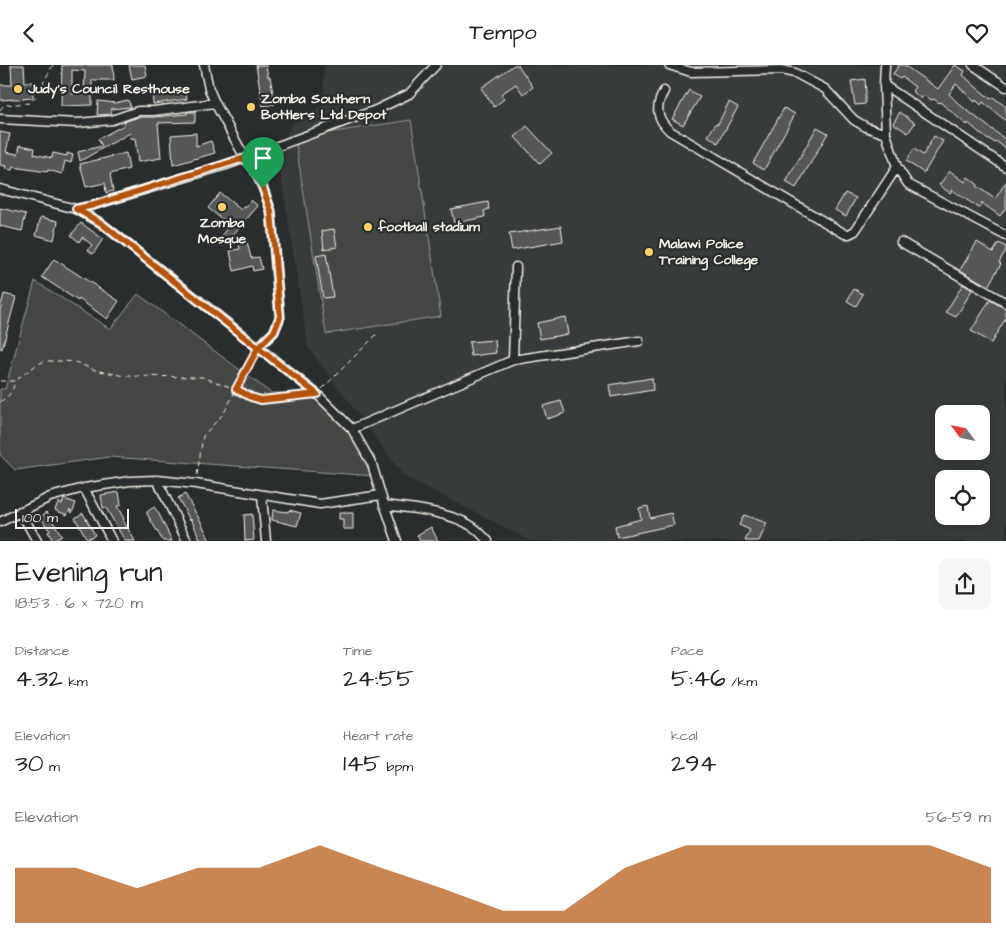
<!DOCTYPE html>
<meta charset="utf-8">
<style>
:root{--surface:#fff;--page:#f6f6f6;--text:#222;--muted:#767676;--accent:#b45309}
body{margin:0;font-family:"Architects Daughter",sans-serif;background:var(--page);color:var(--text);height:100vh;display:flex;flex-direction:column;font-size:19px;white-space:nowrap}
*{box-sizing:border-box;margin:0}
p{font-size:16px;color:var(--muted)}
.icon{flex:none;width:28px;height:28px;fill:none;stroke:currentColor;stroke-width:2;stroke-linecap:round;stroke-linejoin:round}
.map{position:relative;height:476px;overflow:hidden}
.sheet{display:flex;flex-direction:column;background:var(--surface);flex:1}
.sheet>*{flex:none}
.needle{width:32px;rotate:303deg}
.controls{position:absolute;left:935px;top:340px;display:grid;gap:10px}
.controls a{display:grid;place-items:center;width:55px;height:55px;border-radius:10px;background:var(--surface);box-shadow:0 2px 12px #0003;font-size:25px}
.scale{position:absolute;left:15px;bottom:12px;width:114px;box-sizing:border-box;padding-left:5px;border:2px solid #f4f1e8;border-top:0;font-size:14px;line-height:18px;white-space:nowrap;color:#f4f1e8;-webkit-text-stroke:4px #2a2d2e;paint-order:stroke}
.pin{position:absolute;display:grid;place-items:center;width:42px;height:42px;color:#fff;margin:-51px -21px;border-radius:50% 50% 50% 0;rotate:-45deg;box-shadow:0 0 5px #0007}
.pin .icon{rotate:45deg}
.round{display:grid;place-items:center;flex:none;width:52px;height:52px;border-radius:10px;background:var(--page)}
.head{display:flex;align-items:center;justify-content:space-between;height:85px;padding:0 15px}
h1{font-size:28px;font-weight:600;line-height:38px}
.figures{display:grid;grid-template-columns:repeat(3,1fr);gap:8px;height:85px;padding:5px 15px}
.figures div{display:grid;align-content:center}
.figures b{font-size:25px;font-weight:600}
.figures small{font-size:14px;font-weight:400}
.figures p{font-size:14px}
.chart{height:140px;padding:10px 15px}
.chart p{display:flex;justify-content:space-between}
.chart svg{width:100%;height:90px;margin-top:5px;fill:var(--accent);opacity:.7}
header{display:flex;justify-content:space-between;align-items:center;height:65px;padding:0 15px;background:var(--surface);font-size:22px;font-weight:600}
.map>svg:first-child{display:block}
.built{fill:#373a3a;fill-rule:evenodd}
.green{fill:#444645;stroke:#9c9c96}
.building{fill:#555756;stroke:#f4f1e8;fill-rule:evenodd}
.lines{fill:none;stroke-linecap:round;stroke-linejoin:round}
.minor-casing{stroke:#f4f1e8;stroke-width:11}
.path{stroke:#f4f1e8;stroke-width:1;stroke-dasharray:5 4;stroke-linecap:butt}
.minor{stroke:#2a2d2e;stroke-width:8}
.route-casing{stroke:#fff;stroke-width:10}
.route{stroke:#b45309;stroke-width:6}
.poi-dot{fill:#ffd166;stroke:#2a2d2e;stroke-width:2}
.labels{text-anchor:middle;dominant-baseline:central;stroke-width:4.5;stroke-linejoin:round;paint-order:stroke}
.poi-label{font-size:14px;font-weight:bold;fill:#f4f1e8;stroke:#2a2d2e;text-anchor:start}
</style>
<header><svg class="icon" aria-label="back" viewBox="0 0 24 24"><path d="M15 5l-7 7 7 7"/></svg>Tempo<svg class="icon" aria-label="heart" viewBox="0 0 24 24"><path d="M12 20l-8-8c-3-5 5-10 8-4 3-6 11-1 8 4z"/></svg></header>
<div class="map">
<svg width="1006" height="476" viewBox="0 0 1006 476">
<rect width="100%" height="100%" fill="#2a2d2e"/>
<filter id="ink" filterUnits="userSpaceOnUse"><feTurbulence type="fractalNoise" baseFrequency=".02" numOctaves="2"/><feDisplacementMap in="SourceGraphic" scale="10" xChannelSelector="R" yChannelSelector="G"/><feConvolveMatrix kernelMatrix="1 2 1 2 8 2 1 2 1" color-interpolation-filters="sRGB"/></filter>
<g filter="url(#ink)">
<!-- built -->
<path class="built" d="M 324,0 L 1006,0 L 1006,476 L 531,476 L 404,411 L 308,282 L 278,91 L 291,60 L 323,40 ZM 944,349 L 981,349 L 981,386 L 944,386 ZM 944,414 L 981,414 L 981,451 L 944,451 Z"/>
<!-- green -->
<path class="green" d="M 411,55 L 441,251 L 326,269 L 295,73 Z
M 35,216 L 110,264 L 138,229 L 271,328 L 317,329 L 352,364 L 376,411 L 110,392 L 15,405 L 0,390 L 0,324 L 5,324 Z"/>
<!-- building -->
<path class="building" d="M 11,0 L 24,0 L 25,17 L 33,17 L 33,33 L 0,35 L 0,20 L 12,20 Z
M 62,0 L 113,0 L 114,15 L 92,15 L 92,40 L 61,41 ZM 72,5 L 85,6 L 84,28 L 72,29 Z
M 129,0 L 145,0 L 147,11 L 132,14 Z
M 256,0 L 266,0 L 268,12 L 270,12 L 275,39 L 263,41 Z
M 514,0 L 518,0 L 533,22 L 523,29 L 516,19 L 501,29 L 504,34 L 494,42 L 481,23 Z
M 899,0 L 904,0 L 938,24 L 955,0 L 965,6 L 963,10 L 976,22 L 991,34 L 993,32 L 1006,42 L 1006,56 L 983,37 L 981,40 L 976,35 L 975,37 L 956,19 L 949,29 L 960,40 L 1006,75 L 1006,84 L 996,76 L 995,78 L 988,73 L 987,74 L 968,58 L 967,60 L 940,37 L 939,38 L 934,34 L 931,35 L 924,30 L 921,34 L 912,26 L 915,22 L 902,12 L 900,14 L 893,9 Z
M 865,14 L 866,29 L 865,30 L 865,39 L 855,40 L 851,16 Z
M 185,22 L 187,34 L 153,39 L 152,26 Z
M 689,25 L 700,32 L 683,60 L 672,54 Z
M 128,35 L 131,42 L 111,44 L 112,49 L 97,50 L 98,36 L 115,38 Z
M 729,37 L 738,42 L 718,78 L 708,71 L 716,58 L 718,59 Z
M 784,43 L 795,49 L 764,105 L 753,98 Z
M 187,47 L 195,47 L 195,57 L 158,58 L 161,93 L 138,97 L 135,73 L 131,74 L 130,68 L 80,96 L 78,87 L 102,81 L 98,74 L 124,60 L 123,57 L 139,52 L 155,52 L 187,49 Z
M 900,47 L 915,58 L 908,68 L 893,58 Z
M 527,61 L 552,88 L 540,99 L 515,72 Z
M 817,62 L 828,68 L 796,123 L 786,117 Z
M 0,67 L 10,69 L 6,87 L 18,89 L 20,80 L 35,83 L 34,89 L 52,93 L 53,88 L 67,91 L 67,88 L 73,90 L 71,98 L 65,96 L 62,109 L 48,105 L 47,107 L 13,102 L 12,105 L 5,104 L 6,101 L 0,100 Z
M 196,68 L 196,81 L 211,76 L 215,88 L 173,100 L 171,70 Z
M 934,71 L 943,76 L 924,108 L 906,96 L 914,84 L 923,90 Z
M 126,88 L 129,104 L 110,109 L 113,126 L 106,128 L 105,118 L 86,122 L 80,99 Z
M 950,106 L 965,117 L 968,112 L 977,119 L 976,121 L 995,134 L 1006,117 L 1006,142 L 1000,151 L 982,138 L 979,143 L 952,125 L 950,128 L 939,120 Z
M 220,128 L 241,145 L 243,142 L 245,143 L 251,135 L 258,141 L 223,181 L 218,177 L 228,163 L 226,162 L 228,159 L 208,143 Z
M 845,128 L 856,133 L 846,151 L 835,145 Z
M 488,137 L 489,144 L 484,146 L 485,152 L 454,158 L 451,144 Z
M 0,143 L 26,149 L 22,166 L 0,161 Z
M 41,152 L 58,156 L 54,175 L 36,170 Z
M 81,158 L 103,174 L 93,189 L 88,185 L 92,180 L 82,172 L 79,177 L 71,170 Z
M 561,161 L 563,176 L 512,185 L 509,169 Z
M 334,164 L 337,182 L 324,184 L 322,166 Z
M 246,173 L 251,193 L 259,192 L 262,204 L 253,206 L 252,201 L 234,206 L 230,186 L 240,184 L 238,175 Z
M 977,177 L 993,187 L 999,178 L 1006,182 L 1006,185 L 999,197 L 1001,199 L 988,221 L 960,205 Z
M 326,189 L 333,232 L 323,233 L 316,191 Z
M 54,194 L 119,236 L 107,254 L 79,234 L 78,236 L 42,212 Z
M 963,219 L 972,225 L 956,252 L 946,247 Z
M 854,224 L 863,229 L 856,241 L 847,236 Z
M 4,229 L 16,232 L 2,284 L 0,283 L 0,245 Z
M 990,235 L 1006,244 L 1006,253 L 991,278 L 971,266 Z
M 565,252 L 568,269 L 540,274 L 537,258 Z
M 495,275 L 496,288 L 471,291 L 469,277 Z
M 652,313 L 653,325 L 611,332 L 609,320 Z
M 561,336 L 565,348 L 547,354 L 543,341 Z
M 119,427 L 121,440 L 117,441 L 124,454 L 123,455 L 135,476 L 125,476 L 106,443 L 103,443 L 101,430 Z
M 185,429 L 201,457 L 210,476 L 201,476 L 191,454 L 190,455 L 178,433 Z
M 64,434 L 76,438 L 72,448 L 70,444 L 67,450 L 55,445 L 58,437 L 62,439 Z
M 648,441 L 650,453 L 671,448 L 674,460 L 617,472 L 615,461 L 641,454 L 639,443 Z
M 154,442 L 159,449 L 172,476 L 163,476 L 147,449 L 147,447 Z
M 273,445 L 288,447 L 289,445 L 301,448 L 297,461 L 272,455 Z
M 47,447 L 62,471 L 53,476 L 48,467 L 50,466 L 40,452 Z
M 83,448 L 95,470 L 87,474 L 75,453 Z
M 339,448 L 353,448 L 353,464 L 343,464 L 343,454 L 339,454 Z
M 252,449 L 254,475 L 245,476 L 244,450 Z
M 744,450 L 767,458 L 759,476 L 745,476 L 750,465 L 739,460 Z
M 431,462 L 438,476 L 420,476 L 417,470 Z"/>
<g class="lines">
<defs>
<path id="minor" d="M 204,0 L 209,24 L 215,38 L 245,93 L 254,104 L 263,123 L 271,146 L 280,252 L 274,267 L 257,283
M 669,0 L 691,7 L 781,5 L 795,8 L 825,24 L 854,55 L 866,62 L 886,69
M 885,0 L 884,20 L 886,69 L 897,102 L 908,119 L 1006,171
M 973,0 L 1006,22
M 884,20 L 1006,102
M 664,26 C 655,42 656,53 670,66 L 845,169 L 849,169 L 855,166 L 897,102
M 0,54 L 77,58 L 112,55 L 138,46 L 154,46 L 215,38
M 0,124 L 76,144 L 94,140 L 226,100 L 376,45 L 409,29 L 436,0
M 76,144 L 101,158 L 317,329 L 352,364 L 372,399 L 381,430 L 397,476
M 901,177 L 1006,238
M 513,295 L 516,202
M 352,364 L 513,295 L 639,276
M 157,415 L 187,476
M 84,423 L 112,476
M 262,431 L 266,476
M 384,440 C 410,443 452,447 473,462 C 479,466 483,471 488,476
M 20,446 L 37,476
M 0,457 L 50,432 L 84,423 L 130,416 L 157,415 L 196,419 L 320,439 L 381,430"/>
</defs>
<!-- minor casing -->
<use href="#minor" class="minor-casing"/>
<!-- path -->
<path class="path" d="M 0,45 L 4,40 L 29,38 L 35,33 L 53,0
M 0,316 L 15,316 L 36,300 L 45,296 L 63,296 L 75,297 L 95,305 L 125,311 L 202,312 L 236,324 L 251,332 L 261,335 L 306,331
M 322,324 L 378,268
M 0,337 C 9,331 12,328 15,317
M 197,410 L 203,371 L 224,348 L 254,290"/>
<!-- minor -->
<use href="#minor" class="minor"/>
</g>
</g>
<g class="lines" filter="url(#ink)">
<defs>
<path id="route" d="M 263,123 L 254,104 L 245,93 L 94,140 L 76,144 L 101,158 L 258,283 L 236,324 L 251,332 L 261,335 L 317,329 L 258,283 L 274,267 L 280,252 L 271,146 L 263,123"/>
</defs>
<!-- route casing -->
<use href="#route" class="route-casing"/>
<!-- route -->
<use href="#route" class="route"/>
</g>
<!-- markers -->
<g class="poi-dot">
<circle cx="18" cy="24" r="5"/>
<circle cx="251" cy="42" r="5"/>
<circle cx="222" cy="142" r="5"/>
<circle cx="368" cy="162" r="5"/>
<circle cx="649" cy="187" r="5"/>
</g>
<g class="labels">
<!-- poi labels -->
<g class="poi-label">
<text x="28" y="24">Judy's Council Resthouse</text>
<text x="261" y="34">Zomba Southern<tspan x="261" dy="16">Bottlers Ltd Depot</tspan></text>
<text x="222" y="158" text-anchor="middle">Zomba<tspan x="222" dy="16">Mosque</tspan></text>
<text x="378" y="162">football stadium</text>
<text x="659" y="179">Malawi Police<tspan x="659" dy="16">Training College</tspan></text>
</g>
</g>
</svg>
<div class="controls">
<a><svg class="needle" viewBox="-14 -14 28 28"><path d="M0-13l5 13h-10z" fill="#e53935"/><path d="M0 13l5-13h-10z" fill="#767676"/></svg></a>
<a><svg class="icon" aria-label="locate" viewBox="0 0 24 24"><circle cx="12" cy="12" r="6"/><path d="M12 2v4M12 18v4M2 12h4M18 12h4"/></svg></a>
</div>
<div class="scale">100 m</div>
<div class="pin" style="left:263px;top:123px;background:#1e9e55"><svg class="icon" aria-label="arrive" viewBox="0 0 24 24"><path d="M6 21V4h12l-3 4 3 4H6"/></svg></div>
</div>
<section class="sheet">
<div class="head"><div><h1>Evening run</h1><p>18:53 · 6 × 720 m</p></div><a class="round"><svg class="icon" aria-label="share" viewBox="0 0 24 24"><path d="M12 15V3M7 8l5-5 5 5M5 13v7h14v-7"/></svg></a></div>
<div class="figures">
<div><p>Distance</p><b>4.32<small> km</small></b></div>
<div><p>Time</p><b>24:55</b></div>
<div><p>Pace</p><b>5:46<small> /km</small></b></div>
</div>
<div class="figures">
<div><p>Elevation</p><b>30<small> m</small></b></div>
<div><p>Heart rate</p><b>145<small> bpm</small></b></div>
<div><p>kcal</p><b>294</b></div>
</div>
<div class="chart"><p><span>Elevation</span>56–59 m</p>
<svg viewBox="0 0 160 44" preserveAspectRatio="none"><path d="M0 44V17L10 17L20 27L30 17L40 17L50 6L60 17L70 27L80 38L90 38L100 17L110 6L120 6L130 6L140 6L150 6L160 17V44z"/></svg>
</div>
</section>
